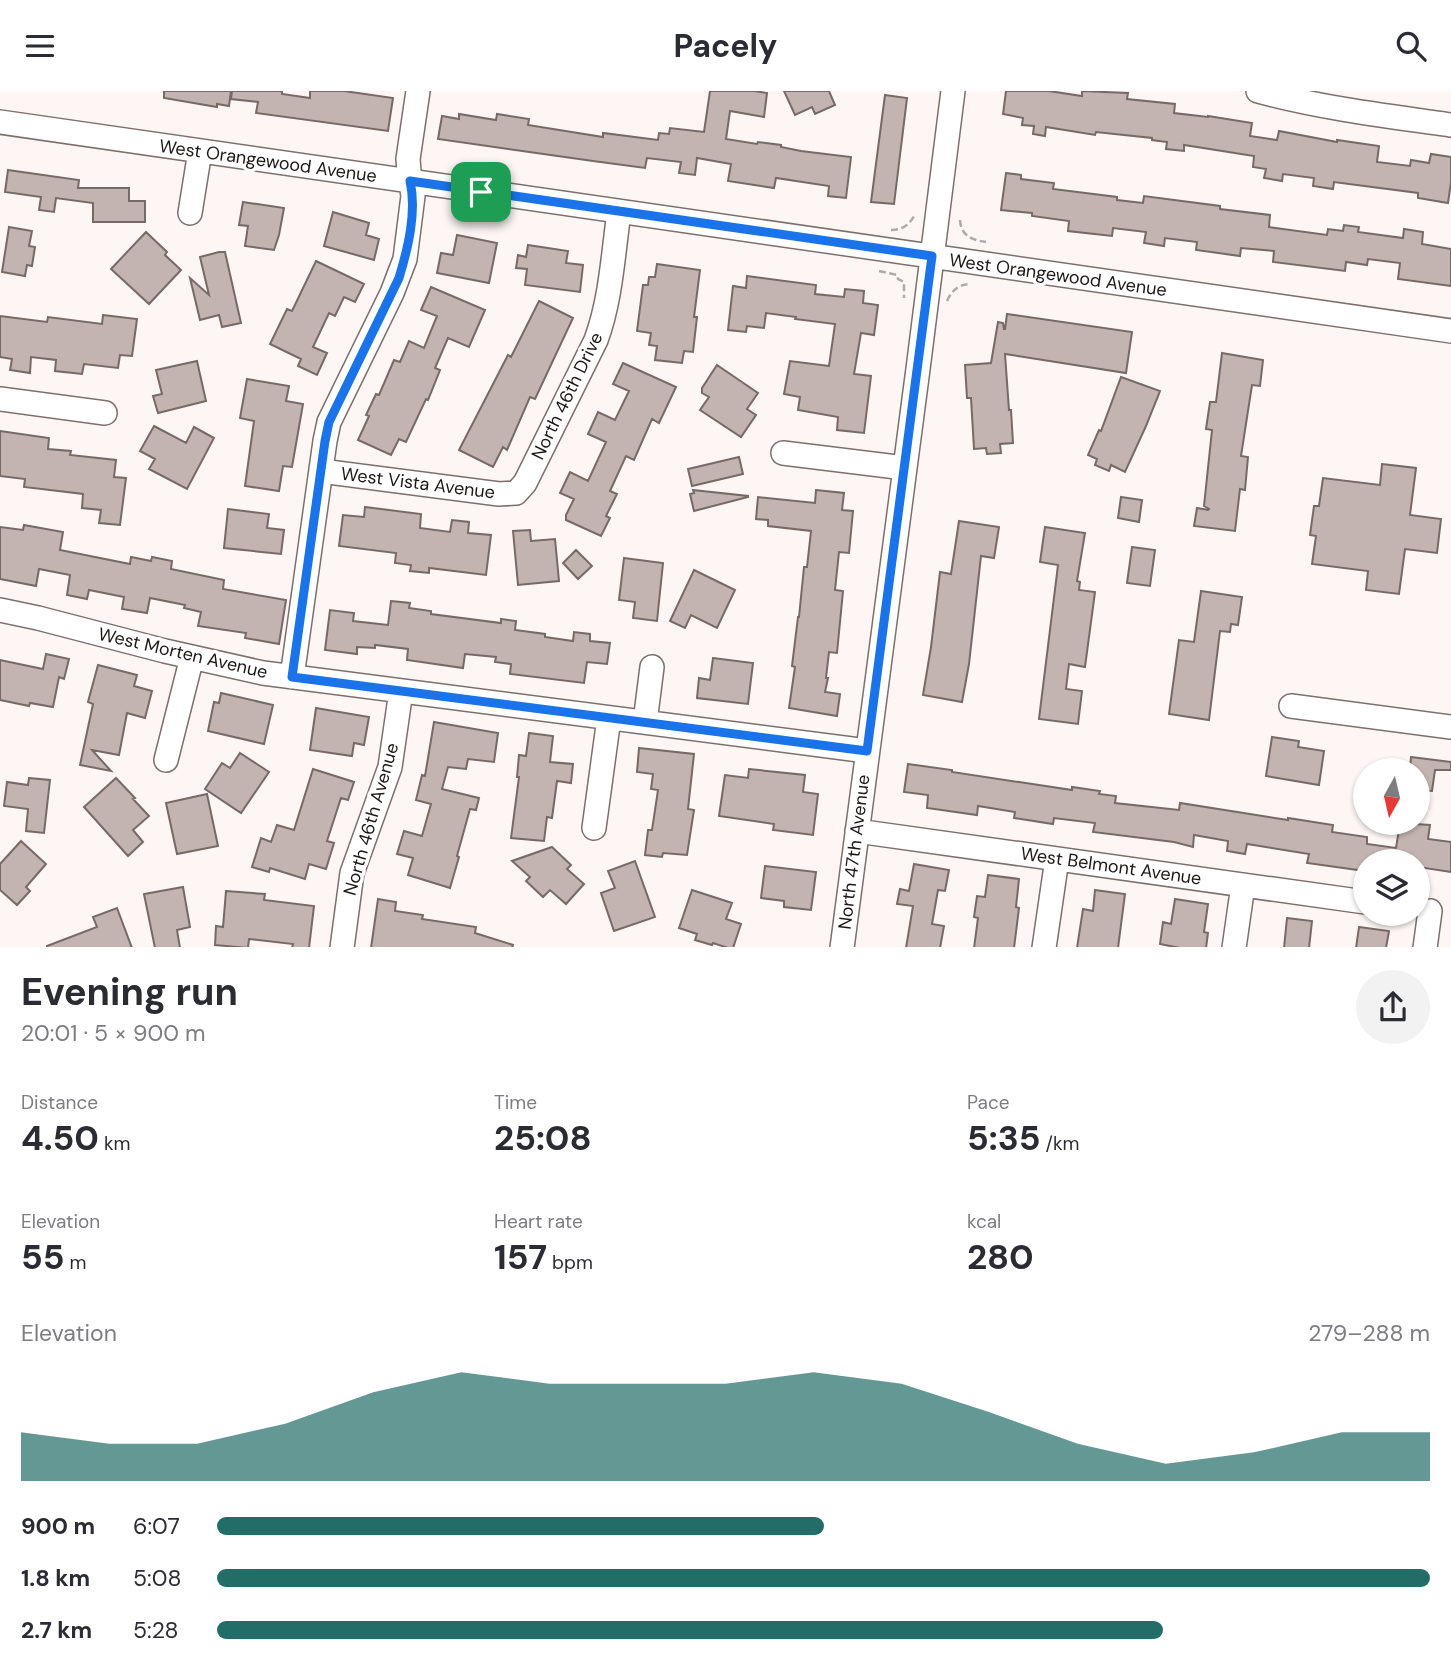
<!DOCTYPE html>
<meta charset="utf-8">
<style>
:root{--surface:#fff;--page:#f2f2f3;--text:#2b2b33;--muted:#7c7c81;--accent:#236d68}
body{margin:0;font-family:"DM Sans",sans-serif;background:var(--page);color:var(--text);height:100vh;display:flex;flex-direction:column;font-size:26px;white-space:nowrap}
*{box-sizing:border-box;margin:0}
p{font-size:23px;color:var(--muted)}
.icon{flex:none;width:38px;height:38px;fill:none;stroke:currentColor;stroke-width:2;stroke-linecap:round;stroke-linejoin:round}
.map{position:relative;height:856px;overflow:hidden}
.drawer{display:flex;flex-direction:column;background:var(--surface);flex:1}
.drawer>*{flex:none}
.needle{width:46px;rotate:188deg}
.controls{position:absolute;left:1353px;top:667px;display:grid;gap:14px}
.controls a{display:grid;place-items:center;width:77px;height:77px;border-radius:50%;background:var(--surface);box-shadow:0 2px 5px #0004;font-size:35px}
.pin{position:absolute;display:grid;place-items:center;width:60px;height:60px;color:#fff;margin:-30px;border-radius:14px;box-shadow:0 4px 10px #0006}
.round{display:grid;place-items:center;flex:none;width:74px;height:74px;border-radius:37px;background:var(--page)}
.headline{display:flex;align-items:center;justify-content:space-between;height:119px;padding:0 21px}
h1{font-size:38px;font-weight:700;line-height:52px}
.metrics{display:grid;grid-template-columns:repeat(3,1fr);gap:10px;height:119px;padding:7px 21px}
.metrics div{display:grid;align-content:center}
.metrics b{font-size:35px;font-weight:700}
.metrics small{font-size:19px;font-weight:400}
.metrics p{font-size:19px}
.chart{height:196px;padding:14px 21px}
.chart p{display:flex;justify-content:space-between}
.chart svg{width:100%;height:126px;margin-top:7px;fill:var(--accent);opacity:.7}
ul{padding:0 21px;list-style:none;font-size:23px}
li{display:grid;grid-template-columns:112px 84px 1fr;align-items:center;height:52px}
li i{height:18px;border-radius:9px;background:var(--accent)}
header{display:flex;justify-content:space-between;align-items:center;height:91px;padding:0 21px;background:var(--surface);font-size:32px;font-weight:700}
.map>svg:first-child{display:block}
.building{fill:#c3b3b1;stroke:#776966;stroke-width:2}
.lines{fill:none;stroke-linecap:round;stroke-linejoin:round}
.minor-casing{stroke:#7d6f6c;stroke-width:26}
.path{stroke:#afa9a8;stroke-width:2.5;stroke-dasharray:7 3.5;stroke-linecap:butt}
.minor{stroke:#fff;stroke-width:23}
.route-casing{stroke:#fff;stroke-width:14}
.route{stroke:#1a73e8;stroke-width:9}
.labels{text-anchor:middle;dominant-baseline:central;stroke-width:7;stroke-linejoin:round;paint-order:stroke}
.street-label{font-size:18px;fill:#1d1817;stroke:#fff}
</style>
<header><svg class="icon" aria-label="menu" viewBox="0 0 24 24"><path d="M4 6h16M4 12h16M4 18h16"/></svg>Pacely<svg class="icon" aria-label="search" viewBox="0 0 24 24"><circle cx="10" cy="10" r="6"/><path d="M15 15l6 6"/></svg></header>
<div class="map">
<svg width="1451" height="857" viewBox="0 0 1451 857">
<rect width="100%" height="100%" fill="#fdf6f5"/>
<!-- building -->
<path class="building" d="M 164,0 L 231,0 L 229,15 L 217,13 L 217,16 L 164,7 Z
M 232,0 L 282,0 L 282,3 L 310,7 L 310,0 L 344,0 L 393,7 L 388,40 L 256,22 L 258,11 L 231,8 Z
M 710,0 L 754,0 L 767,2 L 764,26 L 730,20 L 726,48 L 757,53 L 758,51 L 781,54 L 781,56 L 801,60 L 851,66 L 846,107 L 828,105 L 829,95 L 776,87 L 774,97 L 728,90 L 731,73 L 697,67 L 695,84 L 679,82 L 681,71 L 647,67 L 645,77 L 593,70 L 438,48 L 442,25 L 459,28 L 459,23 L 496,29 L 497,23 L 529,28 L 528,34 L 603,46 L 603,42 L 658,49 L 659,42 L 669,43 L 670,37 L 704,41 Z
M 784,0 L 829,0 L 835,14 L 815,23 L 812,16 L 795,24 Z
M 1006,0 L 1049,0 L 1082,5 L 1082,0 L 1128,2 L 1127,8 L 1175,13 L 1174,22 L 1208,26 L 1208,25 L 1252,32 L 1250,45 L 1277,49 L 1279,40 L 1337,51 L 1337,49 L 1379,55 L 1377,71 L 1410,75 L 1411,69 L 1429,72 L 1431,63 L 1451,66 L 1451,91 L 1448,112 L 1418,107 L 1418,102 L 1334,91 L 1333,98 L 1313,95 L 1314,87 L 1283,83 L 1282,90 L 1264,87 L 1266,78 L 1253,76 L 1254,65 L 1184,54 L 1184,60 L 1166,58 L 1167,51 L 1152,49 L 1152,47 L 1096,41 L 1095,44 L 1046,36 L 1045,45 L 1033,43 L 1034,35 L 1022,34 L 1023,27 L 1003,23 Z
M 885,4 L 907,7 L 894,113 L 871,111 Z
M 8,79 L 79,89 L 78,97 L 129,97 L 129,110 L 145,110 L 145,131 L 93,131 L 93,112 L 56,107 L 54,121 L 39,119 L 41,106 L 5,101 Z
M 1006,82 L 1021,84 L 1021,88 L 1054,92 L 1053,98 L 1117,106 L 1117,109 L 1143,112 L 1144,105 L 1220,115 L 1220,118 L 1270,124 L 1269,136 L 1327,144 L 1328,138 L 1343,140 L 1344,134 L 1359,136 L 1358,141 L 1403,147 L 1404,138 L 1423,141 L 1422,153 L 1451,158 L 1451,195 L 1398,188 L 1400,172 L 1368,168 L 1367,174 L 1346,171 L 1345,180 L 1273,171 L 1274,160 L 1241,157 L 1240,165 L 1196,159 L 1197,151 L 1165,147 L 1164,155 L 1144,152 L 1146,141 L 1113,137 L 1112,145 L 1068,140 L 1069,130 L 1032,125 L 1032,122 L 1001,119 Z
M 243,111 L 284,117 L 279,144 L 274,159 L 245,155 L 248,135 L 239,134 Z
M 333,121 L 369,132 L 366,144 L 379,148 L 374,169 L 324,155 Z
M 9,136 L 32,140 L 29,155 L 35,156 L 32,175 L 27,174 L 25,185 L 2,181 Z
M 146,141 L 167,161 L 165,164 L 181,179 L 149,213 L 111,178 Z
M 457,144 L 497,152 L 489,192 L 437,182 L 441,162 L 453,164 Z
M 528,154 L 568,160 L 566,172 L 583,174 L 580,201 L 525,194 L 527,178 L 516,177 L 518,164 L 526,166 Z
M 219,161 L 225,161 L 241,232 L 222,236 L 219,224 L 200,229 L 190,187 L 209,204 L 200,166 Z
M 316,170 L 364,193 L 355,211 L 344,206 L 335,225 L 329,222 L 313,256 L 327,262 L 317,284 L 298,275 L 301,268 L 270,253 L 287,218 L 292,220 Z
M 657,173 L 700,179 L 694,226 L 697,226 L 693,261 L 684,260 L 682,272 L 655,269 L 657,255 L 649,254 L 651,242 L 637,240 L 643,194 L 648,194 L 649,186 L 655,186 Z
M 747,185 L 816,194 L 815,203 L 844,206 L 845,198 L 864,200 L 863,212 L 878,214 L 874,244 L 861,242 L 854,283 L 871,285 L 864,342 L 837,339 L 838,326 L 798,319 L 800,306 L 784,303 L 790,270 L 829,275 L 835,233 L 795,228 L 796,226 L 766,222 L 764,237 L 747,235 L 746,241 L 728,239 L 733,195 L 746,197 Z
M 431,196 L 485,219 L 469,256 L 448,247 L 435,277 L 440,279 L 428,309 L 426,308 L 406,351 L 399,348 L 391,364 L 358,349 L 369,325 L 366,324 L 376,303 L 379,304 L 394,269 L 400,271 L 409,250 L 424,257 L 437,225 L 421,219 Z
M 539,210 L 573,227 L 535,308 L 530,306 L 507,359 L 503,356 L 493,376 L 459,359 L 508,264 L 511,266 Z
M 1007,223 L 1132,241 L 1126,282 L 1005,263 L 1009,319 L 1011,319 L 1013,352 L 1000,353 L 1001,362 L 987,363 L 986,357 L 974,358 L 971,307 L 967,307 L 965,274 L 991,272 L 998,231 L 1003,232 L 1004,238 L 1005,238 Z
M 103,224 L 137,228 L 132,265 L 120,264 L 118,277 L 84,273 L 82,283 L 55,280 L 56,269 L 31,266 L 30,282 L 10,279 L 12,268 L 0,266 L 0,225 L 47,231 L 48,226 L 102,233 Z
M 1222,262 L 1263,269 L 1260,295 L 1252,294 L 1241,365 L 1248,366 L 1245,399 L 1240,398 L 1235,440 L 1194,435 L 1197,417 L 1208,419 L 1209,418 L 1204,415 L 1212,339 L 1206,338 L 1210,311 L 1216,311 Z
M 197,270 L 206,310 L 158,322 L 153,305 L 162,303 L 156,279 Z
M 623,272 L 676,296 L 659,332 L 652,328 L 634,369 L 626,365 L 610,400 L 617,403 L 606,425 L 610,427 L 601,445 L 566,429 L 566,424 L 574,408 L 560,402 L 570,381 L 588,390 L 606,351 L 588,343 L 598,321 L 615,329 L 629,300 L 613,293 Z
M 717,274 L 758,302 L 747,318 L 756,324 L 741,346 L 700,319 L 709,306 L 702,302 L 702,297 Z
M 1121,286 L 1160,300 L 1146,335 L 1125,381 L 1111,374 L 1109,380 L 1095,374 L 1097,368 L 1088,364 L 1099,339 L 1101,340 Z
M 247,288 L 289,295 L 286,310 L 303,313 L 292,376 L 283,375 L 279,400 L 245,395 L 254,330 L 240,327 Z
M 154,335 L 186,352 L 194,336 L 214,347 L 187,398 L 149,378 L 155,368 L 140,360 Z
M 0,340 L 49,347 L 48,358 L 71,360 L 70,364 L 116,369 L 114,386 L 126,387 L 120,434 L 99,432 L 101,419 L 82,417 L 83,403 L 24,396 L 25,388 L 0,385 Z
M 739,366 L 743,383 L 692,395 L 688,378 Z
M 1382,373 L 1416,377 L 1410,424 L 1441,428 L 1437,462 L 1405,458 L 1399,503 L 1366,499 L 1368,480 L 1312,473 L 1316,445 L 1310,444 L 1314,415 L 1319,415 L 1323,387 L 1380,394 Z
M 693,399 L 748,405 L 748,406 L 694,420 L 690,403 L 694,402 Z
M 816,399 L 844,402 L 842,419 L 853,420 L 849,462 L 839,461 L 835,499 L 843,500 L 837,562 L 829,561 L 826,587 L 828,587 L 825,601 L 840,603 L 837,625 L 789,617 L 795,576 L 792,575 L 798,526 L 799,526 L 804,476 L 807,476 L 811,440 L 768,435 L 768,429 L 756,428 L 758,406 L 815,412 Z
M 1121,406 L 1142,409 L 1139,431 L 1118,427 Z
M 365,416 L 421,423 L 420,437 L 450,441 L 452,429 L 469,431 L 468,442 L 491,444 L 486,484 L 429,477 L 429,482 L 410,480 L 411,474 L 395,472 L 396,462 L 339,455 L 343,424 L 364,426 Z
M 228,418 L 269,423 L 267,437 L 284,439 L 281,463 L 224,457 Z
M 959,430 L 999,436 L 994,467 L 981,465 L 969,573 L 962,611 L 923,604 L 931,556 L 940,481 L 951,483 Z
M 24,434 L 63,441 L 60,459 L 130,473 L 131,466 L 151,470 L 152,466 L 172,470 L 171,478 L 224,489 L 223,498 L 286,509 L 279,553 L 245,547 L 246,542 L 198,535 L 201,521 L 184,517 L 185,514 L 150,507 L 147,522 L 122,518 L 124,506 L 89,499 L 87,508 L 67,504 L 70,484 L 39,478 L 36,495 L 0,488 L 0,436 L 23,439 Z
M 1045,436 L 1085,442 L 1077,490 L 1080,491 L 1079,499 L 1095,501 L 1085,576 L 1069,573 L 1066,598 L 1082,600 L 1078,633 L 1039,628 L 1058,474 L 1040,471 Z
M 530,439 L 531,450 L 555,448 L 559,490 L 518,494 L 513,440 Z
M 1132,456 L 1155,459 L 1150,495 L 1127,492 Z
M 576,459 L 592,475 L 578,488 L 563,472 Z
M 624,467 L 663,472 L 657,530 L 633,527 L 635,511 L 619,509 Z
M 694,479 L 735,499 L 717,537 L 691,524 L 685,537 L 670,530 Z
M 1201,500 L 1242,506 L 1238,534 L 1231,533 L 1230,541 L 1220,540 L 1209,629 L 1169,623 L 1179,549 L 1194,551 Z
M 391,510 L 410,512 L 409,517 L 431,520 L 431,523 L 501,532 L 501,528 L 516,530 L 515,539 L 545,543 L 545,546 L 573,550 L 574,541 L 590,543 L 590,550 L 610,552 L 607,573 L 587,571 L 584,592 L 510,583 L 511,573 L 495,571 L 496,566 L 465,563 L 463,577 L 407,569 L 408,558 L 375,554 L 375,557 L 357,556 L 357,563 L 325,559 L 330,519 L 354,522 L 353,530 L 388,534 Z
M 46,563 L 69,568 L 64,588 L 59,586 L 53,616 L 30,612 L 29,615 L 0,609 L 0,569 L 43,578 Z
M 713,567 L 753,572 L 748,613 L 697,607 L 699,587 L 710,589 Z
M 98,574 L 137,584 L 134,595 L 152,600 L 145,627 L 127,622 L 119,664 L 92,659 L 111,680 L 80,674 L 93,613 L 88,611 Z
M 221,602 L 273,614 L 264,653 L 208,640 L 214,611 L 219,612 Z
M 316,617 L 369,626 L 364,654 L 354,652 L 352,665 L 310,659 Z
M 434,631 L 498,642 L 494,671 L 468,668 L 466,678 L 448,676 L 442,698 L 479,707 L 476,719 L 470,718 L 457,765 L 459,766 L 450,797 L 408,784 L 413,767 L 397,763 L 404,740 L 422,745 L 431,713 L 416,709 L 422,684 L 425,685 Z
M 529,642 L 553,645 L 550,671 L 573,673 L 571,692 L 557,690 L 552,727 L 547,726 L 544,750 L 511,747 L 519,686 L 517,686 L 519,664 L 526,665 Z
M 1272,646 L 1299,650 L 1298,656 L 1324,660 L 1319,694 L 1266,685 Z
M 639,657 L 694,663 L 688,718 L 694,719 L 687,764 L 663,762 L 662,766 L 645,764 L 648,739 L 652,739 L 658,699 L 651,698 L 653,683 L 637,681 Z
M 240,662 L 269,681 L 241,722 L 205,698 L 222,672 L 230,677 Z
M 1411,666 L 1451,671 L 1451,679 L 1435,679 L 1432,700 L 1418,699 L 1418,679 L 1410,679 Z
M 908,673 L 952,679 L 952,681 L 1072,699 L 1072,696 L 1100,700 L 1099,703 L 1116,705 L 1115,712 L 1179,719 L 1180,712 L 1288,729 L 1288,727 L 1333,734 L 1332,741 L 1367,746 L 1367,753 L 1396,757 L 1400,732 L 1430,734 L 1428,748 L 1451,751 L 1451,781 L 1418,776 L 1418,770 L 1365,770 L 1365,780 L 1307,772 L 1309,763 L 1247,753 L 1245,763 L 1227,760 L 1228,750 L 1194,744 L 1193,756 L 1174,751 L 1093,741 L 1095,732 L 1054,727 L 1053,733 L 1014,727 L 1015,721 L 978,715 L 977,724 L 927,717 L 928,704 L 904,701 Z
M 313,678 L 354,691 L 348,709 L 341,707 L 327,750 L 334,752 L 326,778 L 309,773 L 305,788 L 270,777 L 269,781 L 252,776 L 261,747 L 271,751 L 277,734 L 294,739 Z
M 749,678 L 805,684 L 803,701 L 818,703 L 813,744 L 773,739 L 774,733 L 719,725 L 725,684 L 748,687 Z
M 29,687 L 50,689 L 44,742 L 26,740 L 28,718 L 4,715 L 7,691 L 28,694 Z
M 116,687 L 135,707 L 133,708 L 149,725 L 133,739 L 143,751 L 128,765 L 84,716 Z
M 207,703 L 218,755 L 177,763 L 166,712 Z
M 21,750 L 46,773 L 26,796 L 30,800 L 17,814 L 0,799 L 0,773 Z
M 552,756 L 571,774 L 567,778 L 584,793 L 566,813 L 550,799 L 543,806 L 526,790 L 530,786 L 512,770 Z
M 635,770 L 655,826 L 614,840 L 601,802 L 615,797 L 608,780 Z
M 914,773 L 949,779 L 945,800 L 938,799 L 932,833 L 944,835 L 940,857 L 906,857 L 913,815 L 897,813 L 900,798 L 909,800 Z
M 765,775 L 816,781 L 811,819 L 784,816 L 784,810 L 761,807 Z
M 988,784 L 1019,788 L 1016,816 L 1019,817 L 1014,857 L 974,857 L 978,827 L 974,826 L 977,805 L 985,806 Z
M 183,796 L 190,836 L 177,839 L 180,857 L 155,857 L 144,803 Z
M 692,799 L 732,812 L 726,828 L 741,833 L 733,857 L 728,857 L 713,852 L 712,854 L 695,849 L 697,843 L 679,837 Z
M 1095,799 L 1125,803 L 1118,857 L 1077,857 L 1083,818 L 1093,820 Z
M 226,800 L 265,803 L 264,809 L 314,815 L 309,857 L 292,857 L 293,853 L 249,848 L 248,857 L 215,854 L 216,835 L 223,836 Z
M 378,808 L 396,811 L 395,820 L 423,824 L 422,828 L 476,836 L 475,842 L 513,854 L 512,857 L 371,857 Z
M 1175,808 L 1208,813 L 1204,841 L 1208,842 L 1206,857 L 1180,857 L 1160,853 L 1163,831 L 1171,833 Z
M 117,817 L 132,857 L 47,857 L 47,855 L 97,836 L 93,826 Z
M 1287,827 L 1312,830 L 1309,857 L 1284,857 Z
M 1359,836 L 1389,840 L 1386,857 L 1356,857 Z"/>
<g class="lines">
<defs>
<path id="minor" d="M 1258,0 C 1321,17 1386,25 1451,34
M 0,31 L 1451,240
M 190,122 L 200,60
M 0,308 L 105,322
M 783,362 L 905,377
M 321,380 L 499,403 L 516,402 L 525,392 L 596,249 C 611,208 613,164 619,121
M 0,519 L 38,527 L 165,560 L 263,582 L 867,660
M 292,586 L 325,350 L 329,331 L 392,202 L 405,168 L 413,105 L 409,80 L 408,68 L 418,0
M 1291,615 L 1451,636
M 645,631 L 652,576
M 166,669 L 192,566
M 594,737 L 609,627
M 857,740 L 1365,811
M 342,857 L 352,782 L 390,676 L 401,600
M 842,857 L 918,278 L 953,0
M 1044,857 L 1057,768
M 1234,857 L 1243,794
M 1425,857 L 1430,820"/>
</defs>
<!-- minor casing -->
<use href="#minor" class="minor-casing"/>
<!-- path -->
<path class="path" d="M 960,129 C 961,145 972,149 986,151
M 891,139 C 902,139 910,134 915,123
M 879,180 L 897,184 L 898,188 L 904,191 L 904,207
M 947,210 C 952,199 959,193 971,193"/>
<!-- minor -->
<use href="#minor" class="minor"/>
</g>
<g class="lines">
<defs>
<path id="route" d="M 410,90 L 932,165 L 867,660 L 292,586 L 325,350 L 329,331 L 399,187 C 408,157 417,121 410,90 Z"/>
</defs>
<!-- route casing -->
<use href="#route" class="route-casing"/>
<!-- route -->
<use href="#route" class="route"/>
</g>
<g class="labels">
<!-- street labels -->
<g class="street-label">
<text transform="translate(268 70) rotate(8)">West Orangewood Avenue</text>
<text transform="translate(1058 184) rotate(8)">West Orangewood Avenue</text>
<text transform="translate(567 305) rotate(-64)">North 46th Drive</text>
<text transform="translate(418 392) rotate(7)">West Vista Avenue</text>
<text transform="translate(183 562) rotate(13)">West Morten Avenue</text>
<text transform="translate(371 728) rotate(-74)">North 46th Avenue</text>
<text transform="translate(854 761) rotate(-83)">North 47th Avenue</text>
<text transform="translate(1111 775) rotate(8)">West Belmont Avenue</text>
</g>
</g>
</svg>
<div class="controls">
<a><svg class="needle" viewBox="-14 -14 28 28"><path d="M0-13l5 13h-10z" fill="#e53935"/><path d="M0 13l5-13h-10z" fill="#7c7c81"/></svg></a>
<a><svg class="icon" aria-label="layers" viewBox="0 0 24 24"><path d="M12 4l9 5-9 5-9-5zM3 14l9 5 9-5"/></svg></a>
</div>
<div class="pin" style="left:481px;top:101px;background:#1e9e55"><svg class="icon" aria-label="arrive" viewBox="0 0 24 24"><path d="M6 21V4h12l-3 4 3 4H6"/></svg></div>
</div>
<section class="drawer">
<div class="headline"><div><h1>Evening run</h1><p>20:01 · 5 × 900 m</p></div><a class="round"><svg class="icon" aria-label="share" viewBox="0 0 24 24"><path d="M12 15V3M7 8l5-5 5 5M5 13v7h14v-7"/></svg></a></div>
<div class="metrics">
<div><p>Distance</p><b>4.50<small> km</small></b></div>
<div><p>Time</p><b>25:08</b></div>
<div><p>Pace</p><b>5:35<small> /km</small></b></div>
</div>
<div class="metrics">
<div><p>Elevation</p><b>55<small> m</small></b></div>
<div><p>Heart rate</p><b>157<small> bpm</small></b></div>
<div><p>kcal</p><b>280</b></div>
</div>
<div class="chart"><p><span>Elevation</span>279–288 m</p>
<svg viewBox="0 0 160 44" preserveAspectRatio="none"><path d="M0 44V27L10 31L20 31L30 24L40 13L50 6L60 10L70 10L80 10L90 6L100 10L110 20L120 31L130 38L140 34L150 27L160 27V44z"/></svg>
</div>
<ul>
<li><b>900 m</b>6:07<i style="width:50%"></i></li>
<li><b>1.8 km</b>5:08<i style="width:100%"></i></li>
<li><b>2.7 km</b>5:28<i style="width:78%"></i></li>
</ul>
</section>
